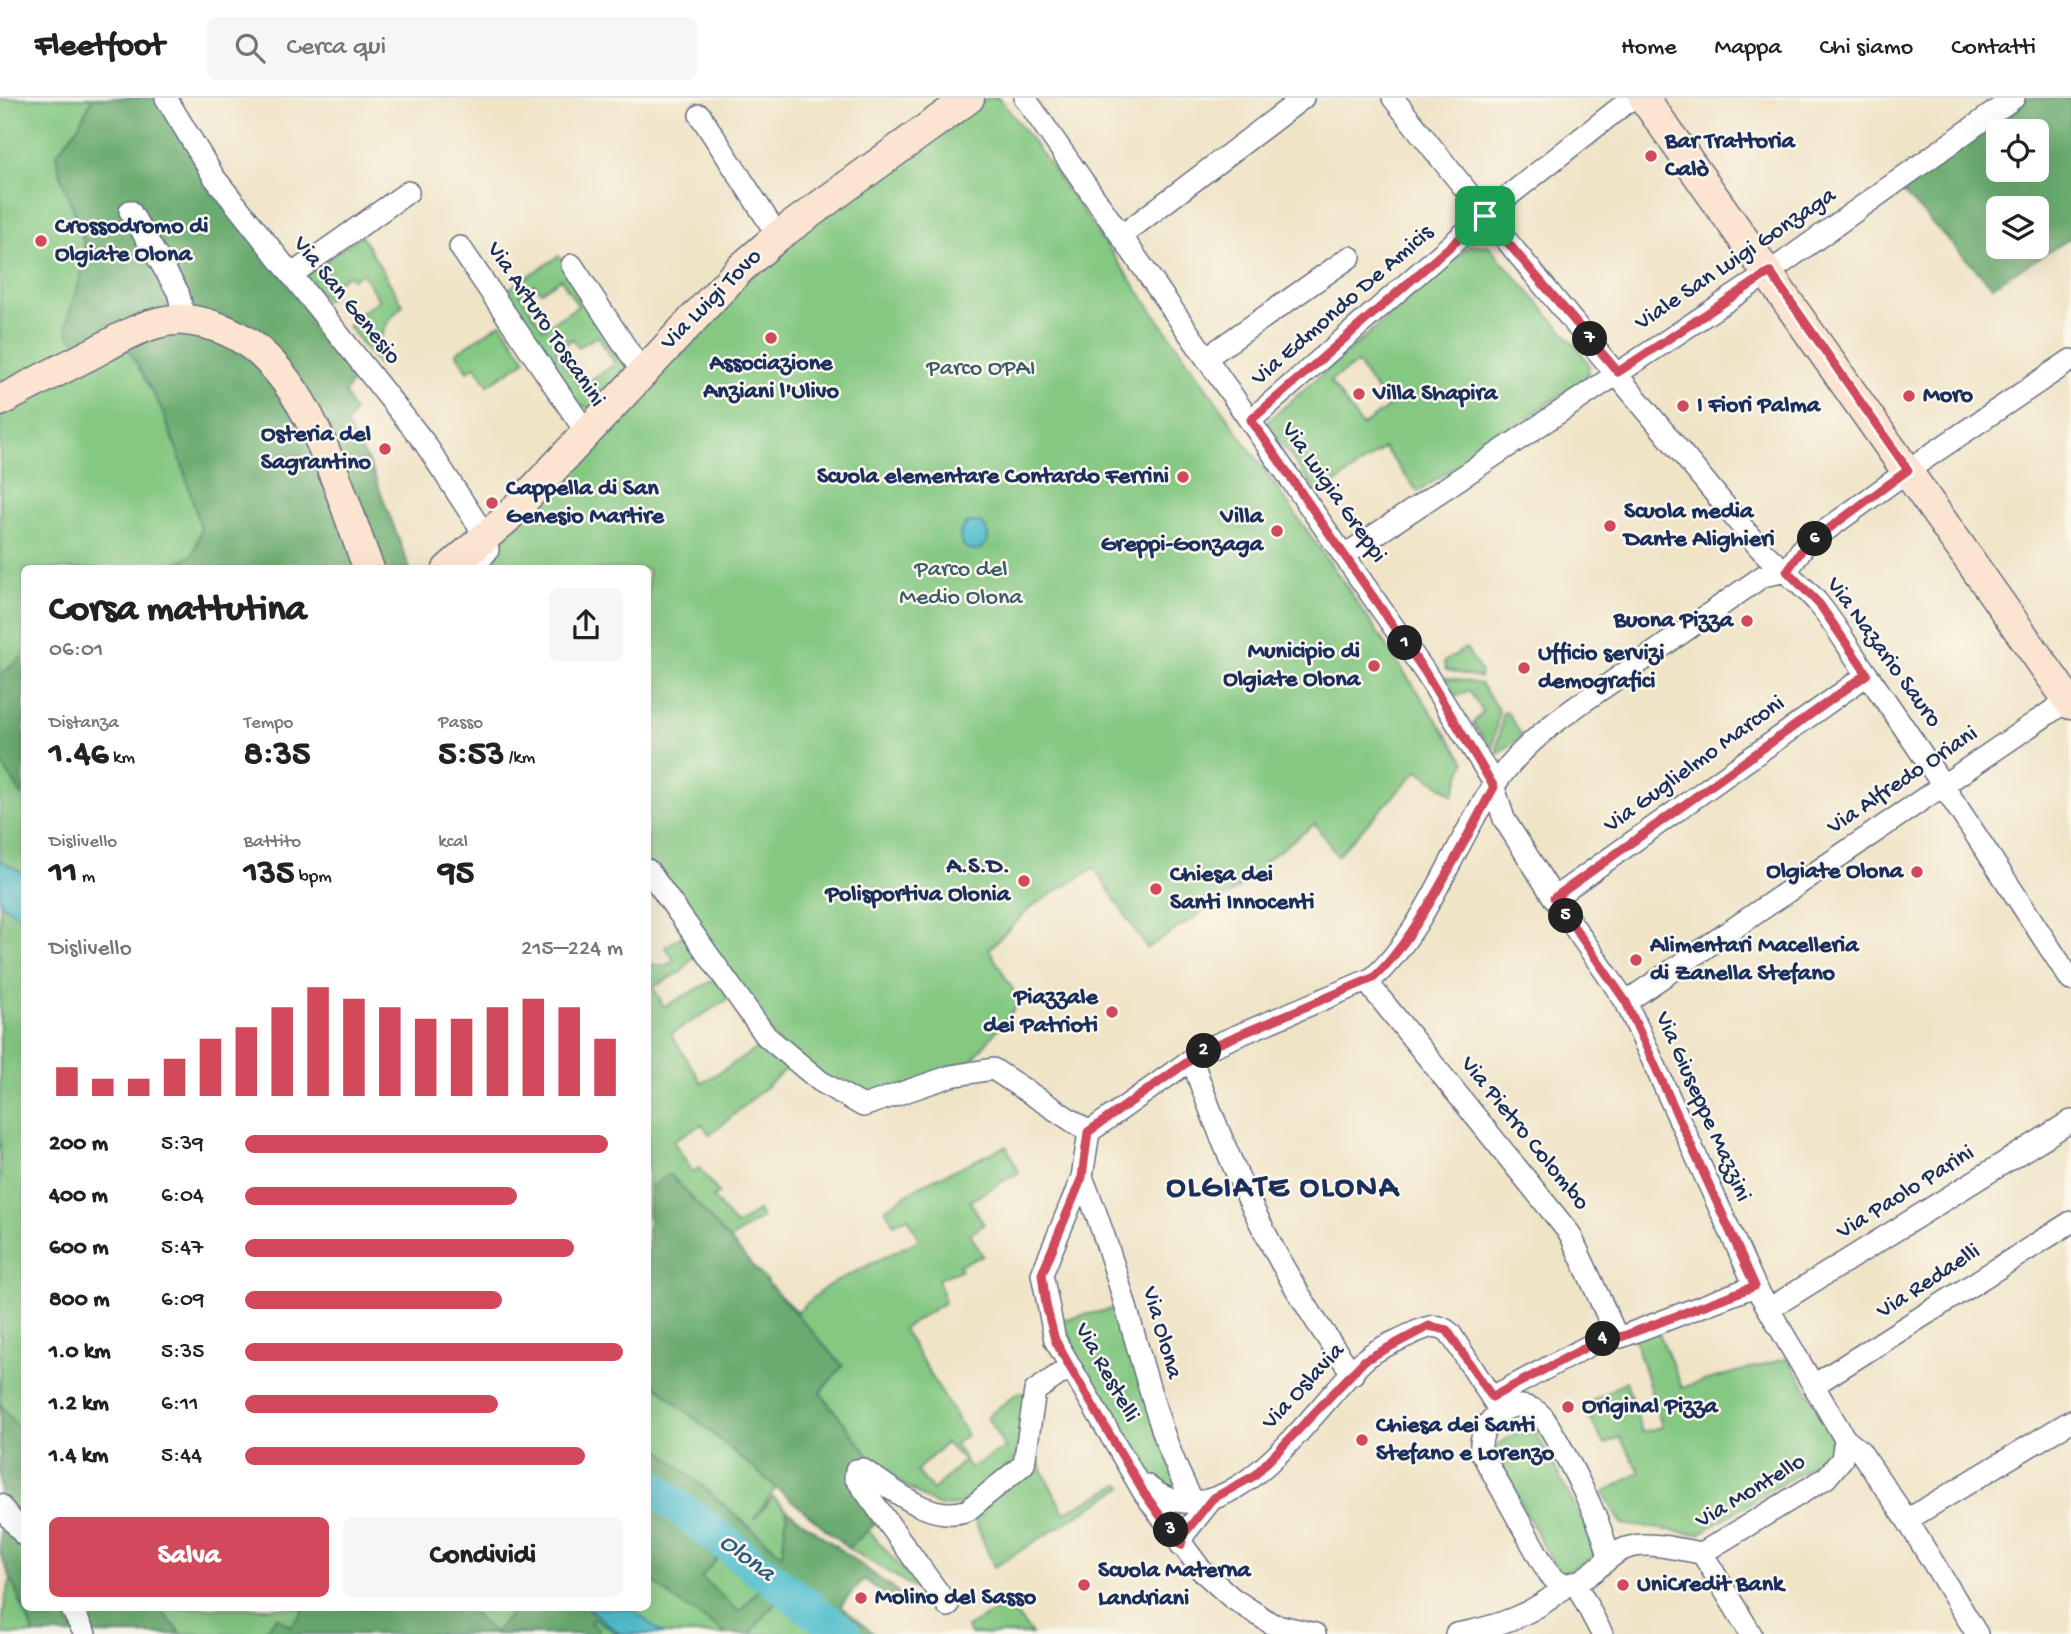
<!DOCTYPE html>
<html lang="it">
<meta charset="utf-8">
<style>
:root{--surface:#fff;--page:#f6f6f6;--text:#222;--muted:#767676;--line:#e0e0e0;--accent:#d1495b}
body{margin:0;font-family:"Gochi Hand",sans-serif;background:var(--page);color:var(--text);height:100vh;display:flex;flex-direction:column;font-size:26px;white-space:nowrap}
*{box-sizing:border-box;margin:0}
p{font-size:23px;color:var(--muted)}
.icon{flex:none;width:38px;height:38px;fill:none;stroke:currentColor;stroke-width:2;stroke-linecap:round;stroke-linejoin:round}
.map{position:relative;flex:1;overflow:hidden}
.panel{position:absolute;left:21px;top:467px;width:630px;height:1046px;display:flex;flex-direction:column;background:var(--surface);border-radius:10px;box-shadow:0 7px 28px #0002}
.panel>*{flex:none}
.tools{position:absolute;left:1986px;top:21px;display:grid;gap:14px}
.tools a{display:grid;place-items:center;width:63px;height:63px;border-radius:10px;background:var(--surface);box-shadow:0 7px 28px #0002;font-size:35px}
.pin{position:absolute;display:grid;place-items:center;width:60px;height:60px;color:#fff;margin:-30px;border-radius:14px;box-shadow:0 4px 10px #0006}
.km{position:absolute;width:35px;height:35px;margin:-18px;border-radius:50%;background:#222;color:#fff;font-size:19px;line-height:35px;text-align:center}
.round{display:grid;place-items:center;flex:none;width:74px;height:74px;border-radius:10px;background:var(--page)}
.summary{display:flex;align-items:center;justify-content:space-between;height:119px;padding:0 28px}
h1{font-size:38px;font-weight:800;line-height:52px}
.metrics{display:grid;grid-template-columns:repeat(3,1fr);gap:10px;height:119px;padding:7px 28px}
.metrics div{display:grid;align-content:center}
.metrics b{font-size:35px;font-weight:800}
.metrics small{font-size:19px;font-weight:400}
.metrics p{font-size:19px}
.chart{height:196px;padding:14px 28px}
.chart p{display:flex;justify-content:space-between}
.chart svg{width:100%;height:126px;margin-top:7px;stroke:var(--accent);stroke-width:6}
.button{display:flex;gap:14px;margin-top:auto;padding:14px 28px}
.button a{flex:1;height:80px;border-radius:10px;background:var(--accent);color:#fff;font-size:28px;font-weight:800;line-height:80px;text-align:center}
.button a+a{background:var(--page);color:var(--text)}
ul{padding:0 28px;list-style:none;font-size:23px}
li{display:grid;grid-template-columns:112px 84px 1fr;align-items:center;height:52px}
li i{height:18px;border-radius:9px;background:var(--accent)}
header{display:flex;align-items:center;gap:42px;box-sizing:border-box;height:98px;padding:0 35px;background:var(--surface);border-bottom:2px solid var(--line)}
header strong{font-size:33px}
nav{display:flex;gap:38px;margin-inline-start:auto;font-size:24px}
.search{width:490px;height:63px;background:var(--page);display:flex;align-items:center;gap:18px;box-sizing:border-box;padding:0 24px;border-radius:10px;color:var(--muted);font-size:26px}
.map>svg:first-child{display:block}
.green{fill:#84c882;stroke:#507c70;stroke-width:2;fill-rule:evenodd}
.forest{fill:#6bac70;stroke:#436e67;stroke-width:2;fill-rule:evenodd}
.water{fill:#53bfce;stroke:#377796;stroke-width:2}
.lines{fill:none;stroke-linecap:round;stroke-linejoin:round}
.river{stroke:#53bfce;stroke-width:35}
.street-casing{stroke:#666e83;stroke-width:24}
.secondary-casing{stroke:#666e83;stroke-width:33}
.street{stroke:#fff;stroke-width:21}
.secondary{stroke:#fce5d0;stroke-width:30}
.route-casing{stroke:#fff;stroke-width:14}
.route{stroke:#d1495b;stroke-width:9}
.poi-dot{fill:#d1495b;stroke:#fbf7ec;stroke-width:2.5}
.labels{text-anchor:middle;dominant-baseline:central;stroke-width:5;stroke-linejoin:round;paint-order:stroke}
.poi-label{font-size:24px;font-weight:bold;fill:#1b2f5e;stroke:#fbf7ec;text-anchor:start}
.street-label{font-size:24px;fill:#1b2f5e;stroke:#fbf7ec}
.park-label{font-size:24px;fill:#3a5d69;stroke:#fbf7ec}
.water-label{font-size:26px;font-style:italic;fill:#2c5a80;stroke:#fbf7ec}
.district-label{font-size:32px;font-weight:bold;letter-spacing:2px;fill:#1b2f5e;stroke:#fbf7ec}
</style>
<header>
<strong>Fleetfoot</strong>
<div class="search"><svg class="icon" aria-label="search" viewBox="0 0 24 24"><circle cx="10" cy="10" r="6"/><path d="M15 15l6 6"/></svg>Cerca qui</div>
<nav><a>Home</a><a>Mappa</a><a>Chi siamo</a><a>Contatti</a></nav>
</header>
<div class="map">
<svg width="2071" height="1536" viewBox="0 0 2071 1536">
<rect width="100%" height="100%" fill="#fbf7ec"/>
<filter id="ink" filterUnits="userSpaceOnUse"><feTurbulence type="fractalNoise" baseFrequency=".0143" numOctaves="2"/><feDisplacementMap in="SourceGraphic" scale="14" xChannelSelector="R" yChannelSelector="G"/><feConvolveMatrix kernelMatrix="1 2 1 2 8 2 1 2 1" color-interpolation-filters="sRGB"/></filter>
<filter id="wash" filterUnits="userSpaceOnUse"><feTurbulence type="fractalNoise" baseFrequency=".00686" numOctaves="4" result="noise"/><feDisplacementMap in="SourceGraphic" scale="28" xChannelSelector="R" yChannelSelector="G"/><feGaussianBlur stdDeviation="1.57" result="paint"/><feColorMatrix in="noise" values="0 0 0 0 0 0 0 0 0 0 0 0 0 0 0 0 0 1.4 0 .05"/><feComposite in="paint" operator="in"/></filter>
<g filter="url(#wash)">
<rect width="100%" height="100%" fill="#f0e4c7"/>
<!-- green -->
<path class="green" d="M 0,0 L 93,0 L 77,30 L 57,56 L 86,155 L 82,181 L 66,228 L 82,246 L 0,291 Z
M 987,0 L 999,0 L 1043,57 L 1348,491 L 1465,664 L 1453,697 L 1418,672 L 1337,758 L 1315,726 L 1264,764 L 1267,769 L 1238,787 L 1239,790 L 1147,850 L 1094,770 L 1031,809 L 989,851 L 1020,904 L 968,967 L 863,1008 L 794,964 L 648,772 L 648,471 L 468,471 L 696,228 L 807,129 Z
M 361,137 L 403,207 C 384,225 375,243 380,269 L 348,228 L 352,226 L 350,222 L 379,202 L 362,175 L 352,181 L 348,177 L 329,189 L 334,197 L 326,203 L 305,178 Z
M 1470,147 L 1488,147 L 1581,254 L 1589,266 L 1588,278 L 1418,394 L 1384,350 L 1319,397 L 1266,325 ZM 1357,265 L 1388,309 L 1362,328 L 1330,283 Z
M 559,158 L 630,267 L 594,310 L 578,308 L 504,194 ZM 561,181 L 578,208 L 543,231 L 520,196 L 535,186 L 541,194 ZM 598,238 L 615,266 L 580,289 L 555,253 L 573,241 L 578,249 Z
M 501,225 L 526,262 L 488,287 L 476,268 L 468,273 L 456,255 Z
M 137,233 L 353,471 L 24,471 L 24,1510 L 648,1510 L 648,866 L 664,868 L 674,862 L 665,849 L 685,836 L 700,850 L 681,874 L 653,889 L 664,909 L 719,879 L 733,898 L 671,936 L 702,985 L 764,946 L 790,968 L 710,1037 L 702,1026 L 673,1043 L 693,1074 L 699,1070 L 719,1095 L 713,1099 L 736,1128 L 758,1113 L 762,1120 L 730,1141 L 759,1178 L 797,1214 L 827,1188 L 919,1142 L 908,1119 L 894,1126 L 885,1111 L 919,1088 L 1006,1048 L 1019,1074 L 970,1103 L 984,1127 L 970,1136 L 983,1158 L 959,1167 L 961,1172 L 938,1181 L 945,1204 L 903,1231 L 967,1337 L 955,1346 L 970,1370 L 1005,1350 L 987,1319 L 1017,1295 L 1027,1295 L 1024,1346 L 1012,1365 L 959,1407 L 938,1408 L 880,1372 L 832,1310 L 754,1421 L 773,1399 L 787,1412 L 782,1457 L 749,1428 L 825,1536 L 4,1536 C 0,1512 8,1488 17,1465 L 0,1439 L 0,309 ZM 946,1345 L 964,1363 L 933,1392 L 916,1373 Z
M 1466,550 L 1481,574 L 1480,580 L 1446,572 L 1444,564 Z
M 1442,579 L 1481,586 L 1499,613 L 1492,653 L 1473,625 L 1483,614 L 1469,592 L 1458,598 L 1453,596 Z
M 1507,614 L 1522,638 L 1496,657 L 1503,615 Z
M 1123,1209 L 1187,1400 L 1151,1387 L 1068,1255 L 1072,1241 L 1056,1223 Z
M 1655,1226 L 1682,1289 L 1788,1260 L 1842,1349 L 1699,1436 L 1622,1426 L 1603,1395 L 1640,1374 L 1620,1339 L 1604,1347 L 1584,1308 L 1626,1283 L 1642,1334 L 1662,1329 L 1633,1235 Z
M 1527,1329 L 1535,1332 L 1597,1450 L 1595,1459 L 1564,1474 L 1556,1471 L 1493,1353 L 1498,1346 Z
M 1031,1350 L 1064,1415 L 1120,1386 L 1123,1389 L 994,1469 L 972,1416 Z
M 868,1432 L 912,1482 L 920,1477 L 922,1491 L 917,1491 L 848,1450 Z
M 1007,1506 L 1032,1536 L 971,1536 L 967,1529 Z"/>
<!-- forest -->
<path class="forest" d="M 93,0 L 167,0 L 358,274 L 345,295 L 354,314 L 347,327 L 371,369 L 410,471 L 165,471 L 193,457 L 201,431 L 179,357 L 160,308 L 126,247 C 110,246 79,253 69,237 C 60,224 87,174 86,154 C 83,119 59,91 57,55 L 77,30 Z
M 2014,0 L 2071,0 L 2071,140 L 1992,188 L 1894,85 ZM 1998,33 L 2037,33 L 2037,72 L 1998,72 ZM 1998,110 L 2037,110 L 2037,149 L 1998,149 Z
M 24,558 L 24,700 L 0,663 L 0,577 Z
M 670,1076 L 843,1268 L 820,1294 L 880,1372 L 881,1421 L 848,1450 L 648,1281 L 648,1090 Z
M 0,1305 L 24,1338 L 24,1424 L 0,1398 Z
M 648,1342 L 782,1457 L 787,1412 L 907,1501 L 904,1511 L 864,1481 L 840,1508 L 874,1536 L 819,1536 L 778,1502 L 750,1536 L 722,1536 L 724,1534 L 675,1502 L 648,1479 ZM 727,1450 L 765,1485 L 739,1514 L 701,1479 Z
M 0,1423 L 24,1455 L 24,1510 L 62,1510 L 73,1536 L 34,1536 L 0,1455 Z
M 80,1510 L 160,1510 L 181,1536 L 92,1536 Z
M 305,1510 L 467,1510 L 494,1535 L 516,1510 L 588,1510 L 620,1536 L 593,1521 L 590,1525 L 599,1531 L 596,1536 L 262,1536 L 277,1519 L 291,1529 Z"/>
<!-- water -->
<path class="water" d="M960 438a14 14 0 1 1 28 0a14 14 0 1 1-28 0Z
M 0,762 L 24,776 L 24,822 L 0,805 Z
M 588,1510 L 630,1510 L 663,1536 L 620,1536 Z"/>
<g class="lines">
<!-- river -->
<path class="river" d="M 648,1386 L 844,1536"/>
</g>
</g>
<g filter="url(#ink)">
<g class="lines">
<defs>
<path id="street" d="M 166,0 L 214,79 L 424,344 L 486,439 L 488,452 L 473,471
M 1025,0 L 1425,574 L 1491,680 L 1504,721 L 1554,800 L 1626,904 L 1755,1188 L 1845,1341 L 1860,1353 L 1907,1422 L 1977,1536
M 1393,0 C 1511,152 1636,298 1757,447 C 1775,468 1800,483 1818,505 C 1837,528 1851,555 1869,579 C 1939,678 2004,781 2071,882
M 700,17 L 778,138
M 130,113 L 178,194 L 181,206 L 180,220
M 1121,138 L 1303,0
M 460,149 L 586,334
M 572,167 L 642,274
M 291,177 L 408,94
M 1206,260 L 1350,159
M 1251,322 L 1492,111 L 1632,0
M 1345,457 L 1770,174 L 2014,0
M 648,772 L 766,938 L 820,983 L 863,1008 L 951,978 L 993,971 L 1089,1034
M 1554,800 L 1867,577
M 1367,884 L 1570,1136 L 1613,1230 L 1611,1236
M 1626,904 L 2071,600
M 1192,962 C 1231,1074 1281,1181 1353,1276
M 1089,1034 L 1206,951 L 1373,880 C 1430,829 1457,734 1504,674 C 1534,635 1579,607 1619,579 C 1667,545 1715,512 1763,478 L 1787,473 L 1804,448 L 1917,366 L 2071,262
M 1089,1034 L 1082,1079 L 1042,1176 L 1055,1242 L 1144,1395 L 1202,1473 L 1232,1500 L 1272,1526 L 1315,1536
M 1082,1079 C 1106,1137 1123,1198 1140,1258 C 1154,1307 1169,1361 1194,1405
M 1769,1211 L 2071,1023
M 1611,1236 L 1621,1239 L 1755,1188
M 1814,1287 L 2071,1124
M 1492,1299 L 1611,1236
M 1146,1387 C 1226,1454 1313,1309 1364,1262 C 1377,1250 1395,1244 1411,1236 C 1425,1230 1437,1223 1450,1235 L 1500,1313
M 0,1407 L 24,1437
M 1907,1422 L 2071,1323
M 1181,1447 L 1184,1436 L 1212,1401
M 1702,1455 L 1826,1380 L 1842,1361 L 1845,1341
M 1702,1455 L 1751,1536
M 1607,1461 C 1613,1442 1557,1340 1543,1319 C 1517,1291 1477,1321 1481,1354 L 1548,1475 L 1558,1485 C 1588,1492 1604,1455 1630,1449 C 1651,1443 1680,1452 1702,1455
M 1575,1484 L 1602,1536
M 948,1508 L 855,1379 L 856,1372 L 862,1371 C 892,1390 930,1426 968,1412 L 1024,1366 L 1035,1293 L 1070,1269
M 71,1510 L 85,1536
M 1456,1536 C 1494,1530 1538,1515 1566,1487"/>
<path id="secondary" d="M 1644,0 L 2071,606
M 0,303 C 32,286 63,270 95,254 C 115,243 135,231 157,225 C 178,219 194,222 214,228 C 307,257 337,391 369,471
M 448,471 L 506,421 L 740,171 L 778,138 L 969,0"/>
</defs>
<!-- street casing -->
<use href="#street" class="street-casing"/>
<!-- secondary casing -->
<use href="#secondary" class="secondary-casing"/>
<!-- street -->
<use href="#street" class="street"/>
<!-- secondary -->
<use href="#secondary" class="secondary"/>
</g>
</g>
<g class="lines" filter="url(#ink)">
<defs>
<path id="route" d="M 1485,118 L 1618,274 L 1770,174 L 1908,372 L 1804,449 L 1787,473 L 1820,507 L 1867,576 L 1554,800 L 1626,904 L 1755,1188 L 1621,1239 L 1611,1236 L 1492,1299 L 1447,1232 L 1429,1228 L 1365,1262 L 1254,1378 L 1212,1401 L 1184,1436 L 1181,1447 L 1144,1395 L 1070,1269 L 1055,1242 L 1046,1207 L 1042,1176 L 1082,1079 L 1088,1034 L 1206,951 L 1373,880 C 1417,841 1464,742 1494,689 L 1425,574 L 1251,322 Z"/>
</defs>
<!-- route casing -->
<use href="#route" class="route-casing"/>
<!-- route -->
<use href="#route" class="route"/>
</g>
<!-- markers -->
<g class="poi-dot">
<circle cx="1651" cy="58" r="7"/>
<circle cx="41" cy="143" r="7"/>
<circle cx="771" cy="240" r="7"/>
<circle cx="1359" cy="296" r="7"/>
<circle cx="1909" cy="298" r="7"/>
<circle cx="1683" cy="308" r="7"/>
<circle cx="385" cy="351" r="7"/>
<circle cx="1183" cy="379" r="7"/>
<circle cx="492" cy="405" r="7"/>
<circle cx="1610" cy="428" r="7"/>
<circle cx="1277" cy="433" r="7"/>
<circle cx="1747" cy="523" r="7"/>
<circle cx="1374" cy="568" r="7"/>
<circle cx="1524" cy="570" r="7"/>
<circle cx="1917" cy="774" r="7"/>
<circle cx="1024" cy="783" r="7"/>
<circle cx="1156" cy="791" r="7"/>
<circle cx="1636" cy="862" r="7"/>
<circle cx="1112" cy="914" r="7"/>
<circle cx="1568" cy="1309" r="7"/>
<circle cx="1362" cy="1342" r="7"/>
<circle cx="1084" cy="1487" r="7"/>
<circle cx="1623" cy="1487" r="7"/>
<circle cx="861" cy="1500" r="7"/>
</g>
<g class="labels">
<!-- poi labels -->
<g class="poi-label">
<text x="1665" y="44">Bar Trattoria<tspan x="1665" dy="28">Calò</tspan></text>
<text x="55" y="129">Crossodromo di<tspan x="55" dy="28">Olgiate Olona</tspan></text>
<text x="771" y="266" text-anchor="middle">Associazione<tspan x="771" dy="28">Anziani l'Ulivo</tspan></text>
<text x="1373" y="296">Villa Shapira</text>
<text x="1923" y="298">Moro</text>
<text x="1697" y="308">I Fiori Palma</text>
<text x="371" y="337" text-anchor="end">Osteria del<tspan x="371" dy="28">Sagrantino</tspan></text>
<text x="1169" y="379" text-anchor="end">Scuola elementare Contardo Ferrini</text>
<text x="506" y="391">Cappella di San<tspan x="506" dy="28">Genesio Martire</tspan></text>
<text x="1624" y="414">Scuola media<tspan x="1624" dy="28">Dante Alighieri</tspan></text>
<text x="1263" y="419" text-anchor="end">Villa<tspan x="1263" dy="28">Greppi-Gonzaga</tspan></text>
<text x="1733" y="523" text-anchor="end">Buona Pizza</text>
<text x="1360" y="554" text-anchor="end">Municipio di<tspan x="1360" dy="28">Olgiate Olona</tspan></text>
<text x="1538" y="556">Ufficio servizi<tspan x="1538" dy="28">demografici</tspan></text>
<text x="1010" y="769" text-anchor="end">A.S.D.<tspan x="1010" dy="28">Polisportiva Olonia</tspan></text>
<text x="1903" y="774" text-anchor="end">Olgiate Olona</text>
<text x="1170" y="777">Chiesa dei<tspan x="1170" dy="28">Santi Innocenti</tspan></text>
<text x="1650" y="848">Alimentari Macelleria<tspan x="1650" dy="28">di Zanella Stefano</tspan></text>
<text x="1098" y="900" text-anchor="end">Piazzale<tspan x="1098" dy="28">dei Patrioti</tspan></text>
<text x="1582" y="1309">Original Pizza</text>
<text x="1376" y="1328">Chiesa dei Santi<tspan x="1376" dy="28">Stefano e Lorenzo</tspan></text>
<text x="1098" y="1473">Scuola Materna<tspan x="1098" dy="28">Landriani</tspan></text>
<text x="1637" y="1487">UniCredit Bank</text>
<text x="875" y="1500">Molino del Sasso</text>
</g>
<!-- street labels -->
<g class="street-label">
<text transform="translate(1736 162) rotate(-34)">Viale San Luigi Gonzaga</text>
<text transform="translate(712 202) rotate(-45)">Via Luigi Tovo</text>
<text transform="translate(346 203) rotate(51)">Via San Genesio</text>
<text transform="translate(1343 208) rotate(-41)">Via Edmondo De Amicis</text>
<text transform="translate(545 227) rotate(56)">Via Arturo Toscanini</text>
<text transform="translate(1333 395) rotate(55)">Via Luigia Greppi</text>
<text transform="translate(1883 555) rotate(54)">Via Nazario Sauro</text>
<text transform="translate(1695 667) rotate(-36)">Via Guglielmo Marconi</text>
<text transform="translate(1903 683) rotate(-34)">Via Alfredo Oriani</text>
<text transform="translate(1702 1009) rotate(66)">Via Giuseppe Mazzini</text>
<text transform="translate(1524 1036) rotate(51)">Via Pietro Colombo</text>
<text transform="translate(1906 1095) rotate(-32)">Via Paolo Parini</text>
<text transform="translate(1929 1184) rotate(-33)">Via Redaelli</text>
<text transform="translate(1161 1235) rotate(74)">Via Olona</text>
<text transform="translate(1106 1275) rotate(61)">Via Restelli</text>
<text transform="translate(1304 1289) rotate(-47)">Via Oslavia</text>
<text transform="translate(1751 1394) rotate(-31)">Via Montello</text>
</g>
<!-- park labels -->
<g class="park-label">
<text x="981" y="271">Parco OPAI</text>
<text x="961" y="472">Parco del<tspan x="961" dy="28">Medio Olona</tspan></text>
</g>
<!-- water labels -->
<g class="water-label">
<text transform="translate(746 1461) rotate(37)">Olona</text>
</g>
<!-- district labels -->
<g class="district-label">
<text x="1283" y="1091">OLGIATE OLONA</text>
</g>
</g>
</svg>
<div class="tools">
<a><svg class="icon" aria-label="locate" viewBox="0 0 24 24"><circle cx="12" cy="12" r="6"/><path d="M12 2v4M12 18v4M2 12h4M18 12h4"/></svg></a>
<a><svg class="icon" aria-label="layers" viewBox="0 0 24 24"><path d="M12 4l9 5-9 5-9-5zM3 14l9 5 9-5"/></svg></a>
</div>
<div class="pin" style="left:1485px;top:118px;background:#1e9e55"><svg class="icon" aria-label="arrive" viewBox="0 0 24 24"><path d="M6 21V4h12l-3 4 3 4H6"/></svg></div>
<b class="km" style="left:1405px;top:545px">1</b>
<b class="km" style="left:1204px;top:953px">2</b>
<b class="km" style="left:1171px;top:1432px">3</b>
<b class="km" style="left:1603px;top:1241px">4</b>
<b class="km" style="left:1566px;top:818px">5</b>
<b class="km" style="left:1815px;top:441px">6</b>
<b class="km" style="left:1590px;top:241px">7</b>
<section class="panel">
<div class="summary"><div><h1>Corsa mattutina</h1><p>06:01</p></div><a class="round"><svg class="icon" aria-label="share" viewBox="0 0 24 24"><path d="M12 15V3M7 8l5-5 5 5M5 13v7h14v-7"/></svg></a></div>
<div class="metrics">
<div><p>Distanza</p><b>1.46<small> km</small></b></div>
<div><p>Tempo</p><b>8:35</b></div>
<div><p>Passo</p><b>5:53<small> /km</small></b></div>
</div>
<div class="metrics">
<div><p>Dislivello</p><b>11<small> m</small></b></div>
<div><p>Battito</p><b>135<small> bpm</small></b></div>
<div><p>kcal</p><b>95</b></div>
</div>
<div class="chart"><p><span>Dislivello</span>215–224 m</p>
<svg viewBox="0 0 160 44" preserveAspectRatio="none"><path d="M5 44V34M15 44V38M25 44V38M35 44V31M45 44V24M55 44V20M65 44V13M75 44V6M85 44V10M95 44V13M105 44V17M115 44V17M125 44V13M135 44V10M145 44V13M155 44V24"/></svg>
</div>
<ul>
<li><b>200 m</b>5:39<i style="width:96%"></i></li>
<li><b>400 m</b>6:04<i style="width:72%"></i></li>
<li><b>600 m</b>5:47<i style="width:87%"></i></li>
<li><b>800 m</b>6:09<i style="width:68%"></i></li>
<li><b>1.0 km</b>5:35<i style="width:100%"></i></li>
<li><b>1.2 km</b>6:11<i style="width:67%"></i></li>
<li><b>1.4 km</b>5:44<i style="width:90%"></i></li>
</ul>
<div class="button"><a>Salva</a><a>Condividi</a></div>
</section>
</div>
